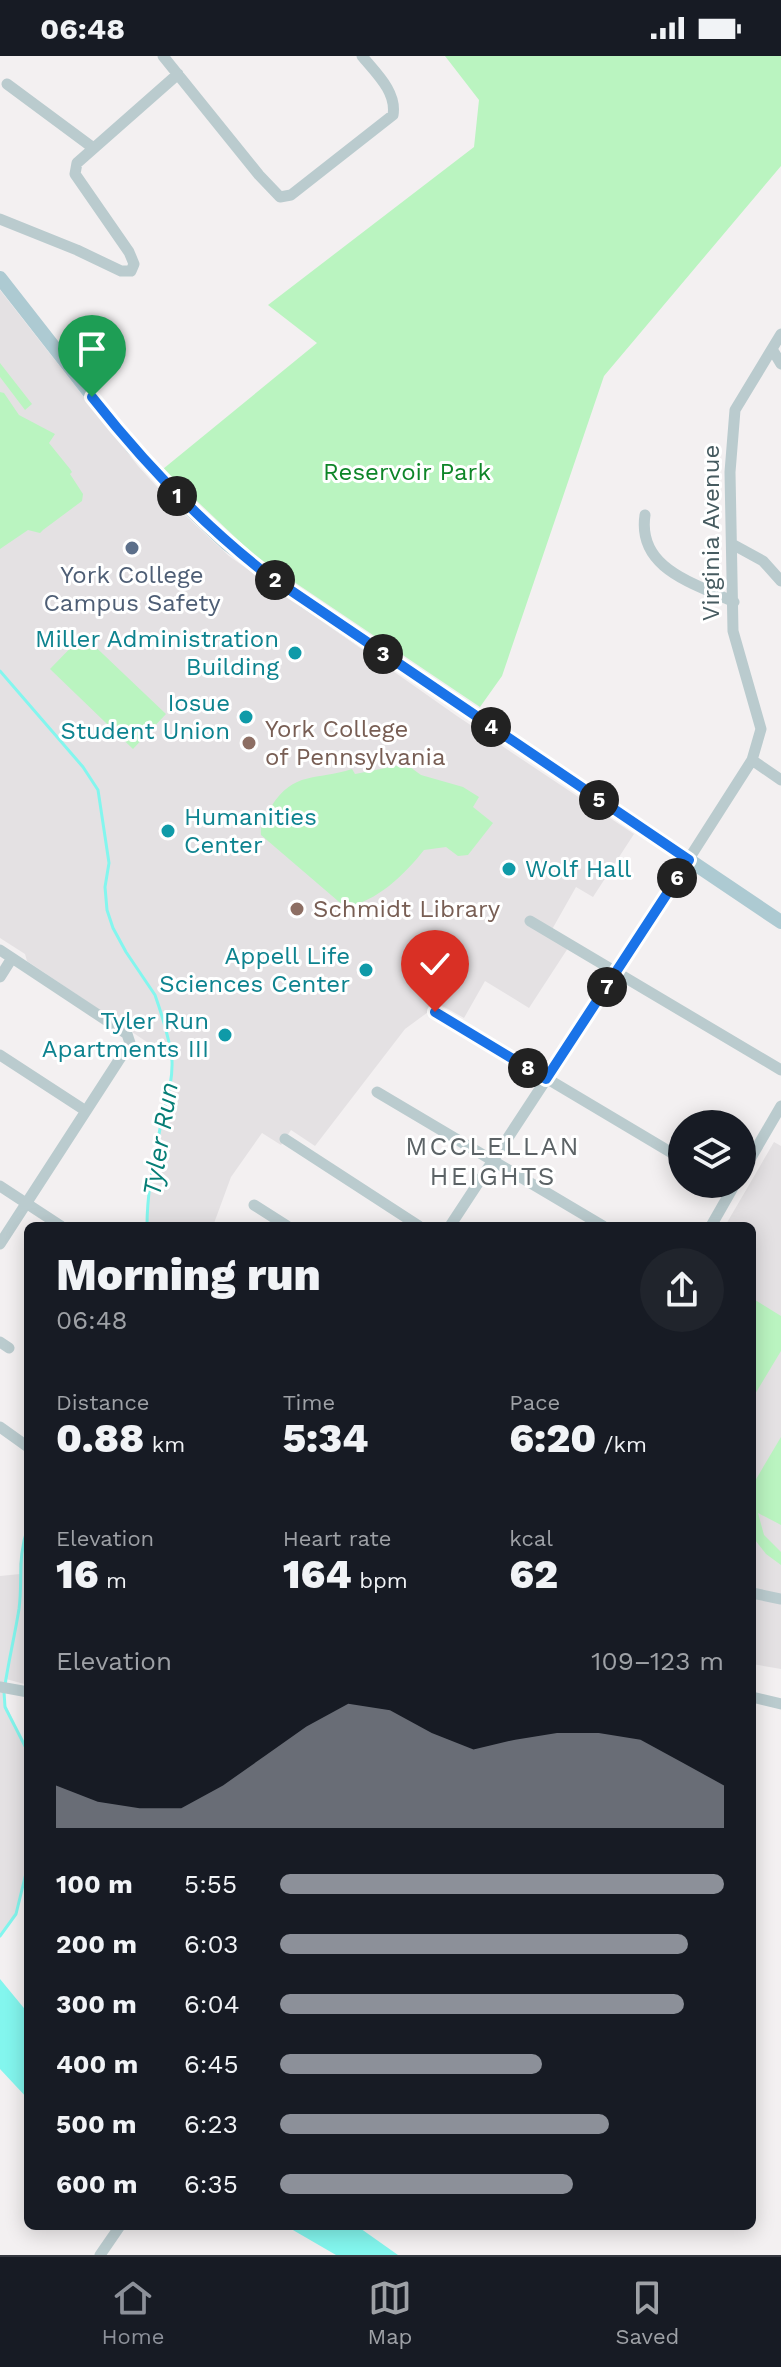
<!DOCTYPE html>
<meta charset="utf-8">
<style>
:root{--surface:#171b24;--page:#20242c;--text:#f1f3f6;--muted:#9ea1a6;--line:#363941;--accent:#8c9099}
body{margin:0;font-family:"Work Sans",sans-serif;background:var(--page);color:var(--text);height:100vh;display:flex;flex-direction:column;font-size:30px;white-space:nowrap}
*{box-sizing:border-box;margin:0}
p{font-size:26px;color:var(--muted)}
.icon{flex:none;width:44px;height:44px;fill:none;stroke:currentColor;stroke-width:2;stroke-linecap:round;stroke-linejoin:round}
.map{position:relative;flex:1;overflow:hidden}
.panel{position:absolute;left:24px;top:1166px;width:732px;height:1008px;display:flex;flex-direction:column;background:var(--surface);border-radius:12px;box-shadow:0 4px 20px #0003}
.panel>*{flex:none}
.tools{position:absolute;left:668px;top:1054px;display:grid;gap:16px}
.tools a{display:grid;place-items:center;width:88px;height:88px;border-radius:50%;background:var(--surface);box-shadow:0 4px 20px #0003;font-size:40px}
.pin{position:absolute;display:grid;place-items:center;width:68px;height:68px;color:#fff;margin:-82px -34px;border-radius:50% 50% 50% 0;rotate:-45deg;box-shadow:0 0 8px #0007}
.pin .icon{rotate:45deg}
.km{position:absolute;width:40px;height:40px;margin:-20px;border-radius:50%;background:#222;color:#fff;font-size:22px;line-height:40px;text-align:center}
.round{display:grid;place-items:center;flex:none;width:84px;height:84px;border-radius:42px;background:var(--page)}
.overview{display:flex;align-items:center;justify-content:space-between;height:136px;padding:0 32px}
h1{font-size:44px;font-weight:800;line-height:60px}
.metrics{display:grid;grid-template-columns:repeat(3,1fr);gap:12px;height:136px;padding:8px 32px}
.metrics div{display:grid;align-content:center}
.metrics b{font-size:40px;font-weight:800}
.metrics small{font-size:22px;font-weight:400}
.metrics p{font-size:22px}
.chart{height:224px;padding:16px 32px}
.chart p{display:flex;justify-content:space-between}
.chart svg{width:100%;height:144px;margin-top:8px;fill:var(--accent);opacity:.7}
ul{padding:0 32px;list-style:none;font-size:26px}
li{display:grid;grid-template-columns:128px 96px 1fr;align-items:center;height:60px}
li i{height:20px;border-radius:10px;background:var(--accent)}
.status{display:flex;justify-content:space-between;align-items:center;height:56px;padding:0 40px;background:var(--surface);direction:ltr}
.status svg{height:22px;fill:currentColor}
.dock{display:flex;justify-content:space-around;align-items:center;height:112px;border-top:2px solid var(--line);background:var(--surface);font-size:22px;color:var(--muted)}
.dock a{display:grid;justify-items:center;gap:4px}
.dock .current{color:var(--accent)}
.map>svg:first-child{display:block}
.education{fill:#e4e1e3}
.green{fill:#baf4c0}
.water{fill:#83f6ee}
.lines{fill:none;stroke-linecap:round;stroke-linejoin:round}
.stream{stroke:#83f6ee;stroke-width:3}
.minor{stroke:#bacbce;stroke-width:11}
.major{stroke:#adcad2;stroke-width:14}
.route-casing{stroke:#fff;stroke-width:16}
.route{stroke:#1a73e8;stroke-width:10}
.service-dot{fill:#5c6f8a;stroke:#fff;stroke-width:3}
.culture-dot{fill:#0f9aa8;stroke:#fff;stroke-width:3}
.education-dot{fill:#8d6e63;stroke:#fff;stroke-width:3}
.labels{text-anchor:middle;dominant-baseline:central;stroke-width:6;stroke-linejoin:round;paint-order:stroke}
.park-label{font-size:24px;fill:#0d8528;stroke:#fff}
.street-label{font-size:24px;fill:#465b60;stroke:#fff}
.service-label{font-size:24px;fill:#4e5e75;stroke:#fff}
.culture-label{font-size:24px;fill:#0d838f;stroke:#fff;text-anchor:end}
.education-label{font-size:24px;fill:#785e54;stroke:#fff;text-anchor:start}
.water-label{font-size:26px;font-style:italic;fill:#067e76;stroke:#fff}
.neighbourhood-label{font-size:26px;letter-spacing:2px;fill:#5c6366;stroke:#fff}
</style>
<div class="status"><b>06:48</b><svg viewBox="0 0 49 12"><path d="M0 12V9h3v3zM5 12V6h3v6zM10 12V3h3v9zM15 12V0h3v12zM26 1h20v11H26zM47 4h2v5h-2z"/></svg></div>
<div class="map">
<svg width="781" height="2199" viewBox="0 0 781 2199">
<rect width="100%" height="100%" fill="#f3f0f1"/>
<!-- education -->
<path class="education" d="M 0,234 L 138,410 L 171,446 L 229,500 L 457,660 L 634,778 L 593,841 L 576,831 L 550,877 L 570,889 L 529,952 L 485,925 L 464,962 L 439,948 L 405,973 L 315,1090 L 291,1074 L 281,1089 L 262,1077 L 231,1121 L 213,1170 L 147,1170 L 151,1115 L 159,1076 L 168,1047 L 172,1003 L 27,905 L 25,898 L 0,882 Z
M 774,1086 L 781,1090 L 781,1613 L 752,1608 L 752,1170 L 725,1170 Z
M 28,1471 L 28,1629 L 6,1623 L 3,1643 L 28,1696 L 28,1810 L 18,1854 L 11,1867 L 0,1880 L 0,1520 L 20,1518 L 19,1508 Z"/>
<!-- green -->
<path class="green" d="M 445,0 L 781,0 L 781,110 L 604,320 L 502,620 L 480,651 L 254,499 L 163,413 L 317,287 L 268,249 L 474,91 L 479,44 Z
M 0,307 L 32,348 L 25,354 L 0,321 Z
M 0,336 L 4,337 L 19,359 L 55,378 L 49,387 L 70,413 L 72,416 L 70,418 L 83,438 L 82,445 L 43,474 L 40,477 L 28,474 L 0,493 Z
M 83,579 L 166,658 L 133,693 L 50,613 Z
M 406,708 L 421,719 L 463,731 L 479,741 L 473,751 L 493,767 L 468,799 L 458,800 L 446,791 L 424,794 C 405,818 377,846 345,851 L 261,779 C 260,767 264,761 271,751 C 294,714 316,725 352,713 L 355,718 Z
M 752,1242 L 781,1260 L 781,1295 L 752,1343 Z
M 781,1381 L 781,1469 L 758,1457 L 764,1479 L 781,1496 L 781,1509 L 766,1498 L 752,1480 L 752,1430 Z"/>
<!-- water -->
<path class="water" d="M 0,1923 L 28,1957 L 28,2043 L 0,2013 Z
M 286,2170 L 357,2170 L 398,2199 L 336,2199 Z"/>
<g class="lines">
<!-- stream -->
<path class="stream" d="M 0,615 L 83,711 L 98,734 L 109,807 L 105,831 L 107,854 L 113,872 L 126,896 L 155,939 C 162,959 170,984 172,1005 C 173,1031 163,1053 159,1078 C 153,1109 147,1138 147,1170
M 5,1629 C 9,1603 15,1578 19,1553 C 23,1523 17,1502 28,1471
M 4,1636 L 5,1651 L 28,1696
M 0,1880 L 16,1858 L 28,1809"/>
<!-- minor -->
<path class="minor" d="M 163,0 L 259,119 L 280,141 L 291,139 L 393,59 C 397,36 376,17 362,0
M 7,28 L 92,91
M 0,163 L 77,194 L 121,215 L 131,215 L 134,208 L 129,196 L 75,118 L 77,107 L 178,18
M 772,293 L 781,308
M 645,459 C 637,513 694,527 734,546
M 732,488 L 763,505 L 781,525
M 752,704 L 781,724
M 530,865 L 781,1014
M 0,894 L 127,978 L 130,987 L 0,1188
M 0,921 L 12,902
M 435,956 L 682,1103
M 0,999 L 86,1055
M 377,1036 L 603,1170
M 285,1083 L 419,1170
M 742,1117 L 781,1050
M 0,1130 L 61,1170
M 254,1149 L 287,1170
M 450,1170 L 616,917 L 752,704 L 761,673 L 733,575 L 730,416 L 735,354 L 781,278
M 711,1170 L 735,1128
M 0,1286 L 9,1292
M 0,1371 L 28,1391
M 752,1537 L 781,1543
M 0,1631 L 28,1636
M 752,1641 L 781,1648
M 100,2199 L 120,2170"/>
<!-- major -->
<path class="major" d="M 0,222 L 132,391 L 188,451 L 226,487 L 306,546 L 781,866"/>
</g>
<g class="lines">
<defs>
<path id="route" d="M 92,341 C 144,407 199,465 265,517 L 689,804 L 546,1023 L 435,956"/>
</defs>
<!-- route casing -->
<use href="#route" class="route-casing"/>
<!-- route -->
<use href="#route" class="route"/>
</g>
<!-- markers -->
<circle class="service-dot" cx="132" cy="492" r="8"/>
<g class="culture-dot">
<circle cx="295" cy="597" r="8"/>
<circle cx="246" cy="661" r="8"/>
<circle cx="168" cy="775" r="8"/>
<circle cx="509" cy="813" r="8"/>
<circle cx="366" cy="914" r="8"/>
<circle cx="225" cy="979" r="8"/>
</g>
<g class="education-dot">
<circle cx="249" cy="687" r="8"/>
<circle cx="297" cy="853" r="8"/>
</g>
<g class="labels">
<!-- park labels -->
<g class="park-label">
<text x="407" y="416">Reservoir Park</text>
</g>
<!-- street labels -->
<g class="street-label">
<text transform="translate(711 477) rotate(-90)">Virginia Avenue</text>
</g>
<!-- service labels -->
<g class="service-label">
<text x="132" y="519">York College<tspan x="132" dy="28">Campus Safety</tspan></text>
</g>
<!-- culture labels -->
<g class="culture-label">
<text x="279" y="583">Miller Administration<tspan x="279" dy="28">Building</tspan></text>
<text x="230" y="647">Iosue<tspan x="230" dy="28">Student Union</tspan></text>
<text x="184" y="761" text-anchor="start">Humanities<tspan x="184" dy="28">Center</tspan></text>
<text x="525" y="813" text-anchor="start">Wolf Hall</text>
<text x="350" y="900">Appell Life<tspan x="350" dy="28">Sciences Center</tspan></text>
<text x="209" y="965">Tyler Run<tspan x="209" dy="28">Apartments III</tspan></text>
</g>
<!-- education labels -->
<g class="education-label">
<text x="265" y="673">York College<tspan x="265" dy="28">of Pennsylvania</tspan></text>
<text x="313" y="853">Schmidt Library</text>
</g>
<!-- water labels -->
<g class="water-label">
<text transform="translate(160 1083) rotate(-81)">Tyler Run</text>
</g>
<!-- neighbourhood labels -->
<g class="neighbourhood-label">
<text x="493" y="1090">MCCLELLAN<tspan x="493" dy="30">HEIGHTS</tspan></text>
</g>
</g>
</svg>
<div class="tools">
<a><svg class="icon" aria-label="layers" viewBox="0 0 24 24"><path d="M12 4l9 5-9 5-9-5zM3 14l9 5 9-5"/></svg></a>
</div>
<div class="pin" style="left:92px;top:341px;background:#1e9e55"><svg class="icon" aria-label="arrive" viewBox="0 0 24 24"><path d="M6 21V4h12l-3 4 3 4H6"/></svg></div>
<div class="pin" style="left:435px;top:956px;background:#d93025"><svg class="icon" aria-label="check" viewBox="0 0 24 24"><path d="M5 12l5 5 9-10"/></svg></div>
<b class="km" style="left:177px;top:440px">1</b>
<b class="km" style="left:275px;top:524px">2</b>
<b class="km" style="left:383px;top:598px">3</b>
<b class="km" style="left:491px;top:671px">4</b>
<b class="km" style="left:599px;top:744px">5</b>
<b class="km" style="left:677px;top:822px">6</b>
<b class="km" style="left:607px;top:931px">7</b>
<b class="km" style="left:528px;top:1012px">8</b>
<section class="panel">
<div class="overview"><div><h1>Morning run</h1><p>06:48</p></div><a class="round"><svg class="icon" aria-label="share" viewBox="0 0 24 24"><path d="M12 15V3M7 8l5-5 5 5M5 13v7h14v-7"/></svg></a></div>
<div class="metrics">
<div><p>Distance</p><b>0.88<small> km</small></b></div>
<div><p>Time</p><b>5:34</b></div>
<div><p>Pace</p><b>6:20<small> /km</small></b></div>
</div>
<div class="metrics">
<div><p>Elevation</p><b>16<small> m</small></b></div>
<div><p>Heart rate</p><b>164<small> bpm</small></b></div>
<div><p>kcal</p><b>62</b></div>
</div>
<div class="chart"><p><span>Elevation</span>109–123 m</p>
<svg viewBox="0 0 160 44" preserveAspectRatio="none"><path d="M0 44V31L10 36L20 38L30 38L40 31L50 22L60 13L70 6L80 8L90 15L100 20L110 17L120 15L130 15L140 17L150 24L160 31V44z"/></svg>
</div>
<ul>
<li><b>100 m</b>5:55<i style="width:100%"></i></li>
<li><b>200 m</b>6:03<i style="width:92%"></i></li>
<li><b>300 m</b>6:04<i style="width:91%"></i></li>
<li><b>400 m</b>6:45<i style="width:59%"></i></li>
<li><b>500 m</b>6:23<i style="width:74%"></i></li>
<li><b>600 m</b>6:35<i style="width:66%"></i></li>
</ul>
</section>
</div>
<nav class="dock">
<a class="current"><svg class="icon" aria-label="home" viewBox="0 0 24 24"><path d="M3 11l9-7 9 7M6 9v11h12V9"/></svg>Home</a>
<a><svg class="icon" aria-label="map" viewBox="0 0 24 24"><path d="M3 6l6-2 6 2 6-2v14l-6 2-6-2-6 2zM9 4v14M15 6v14"/></svg>Map</a>
<a><svg class="icon" aria-label="saved" viewBox="0 0 24 24"><path d="M7 4h10v16l-5-4-5 4z"/></svg>Saved</a>
</nav>
